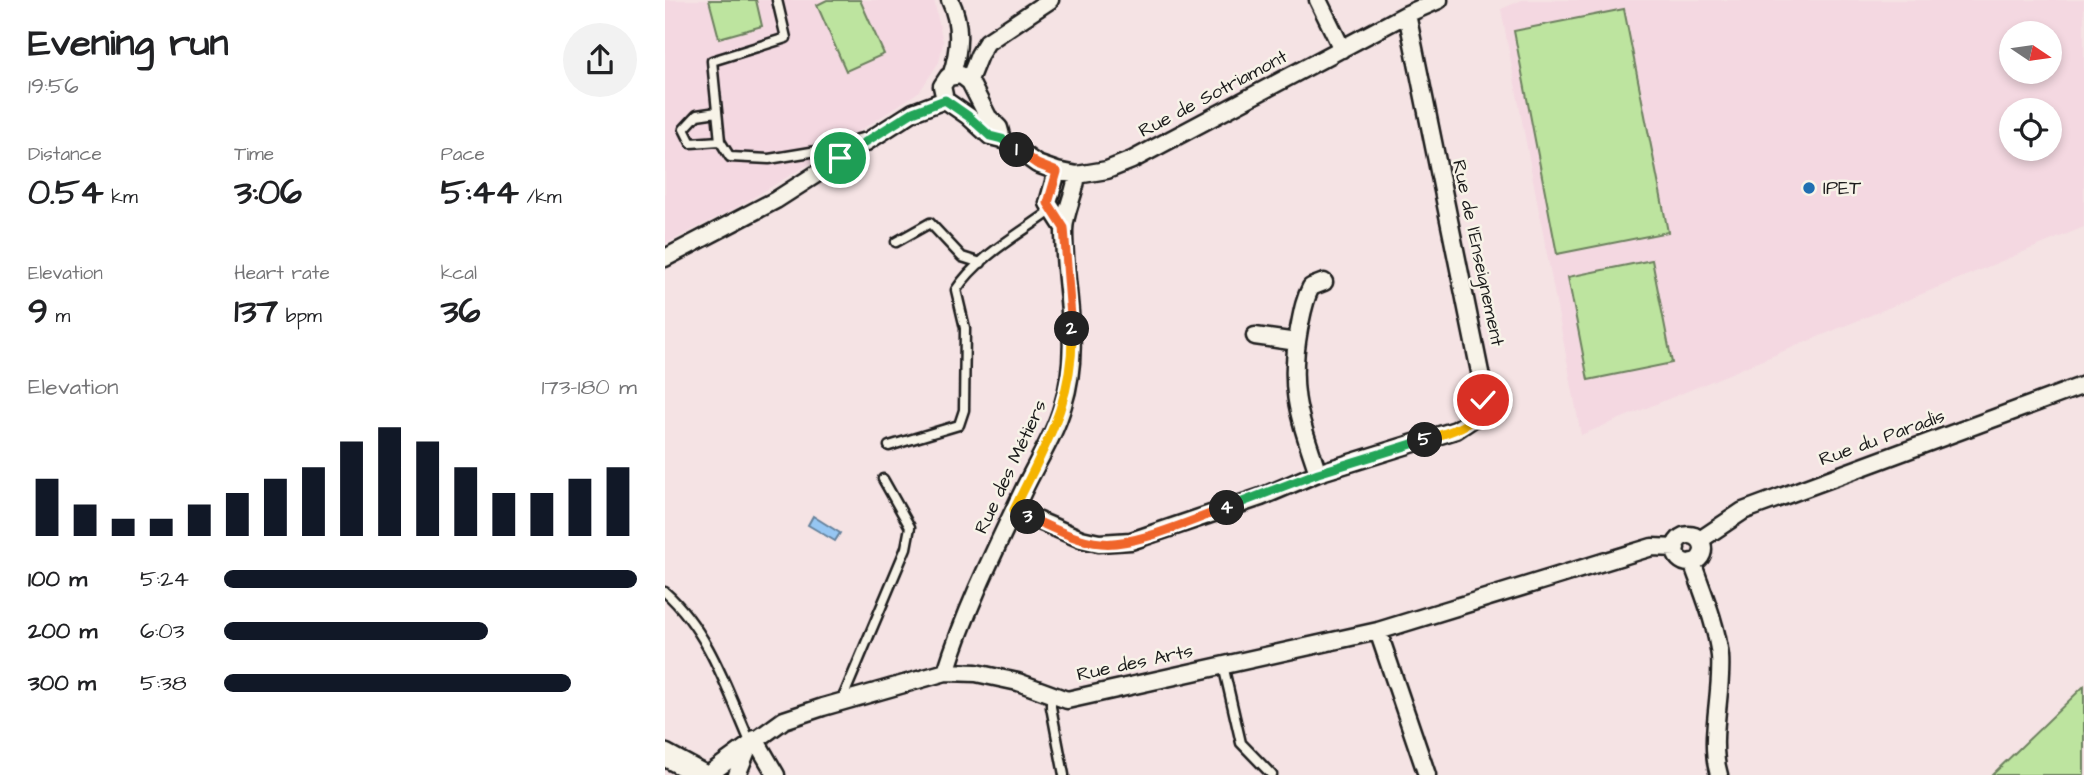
<!DOCTYPE html>
<meta charset="utf-8">
<style>
:root{--surface:#fff;--page:#f2f2f2;--text:#202124;--muted:#757577;--accent:#111827}
body{margin:0;font-family:"Architects Daughter",sans-serif;background:var(--page);color:var(--text);height:100vh;display:flex;flex-direction:column;font-size:26px;white-space:nowrap}
*{box-sizing:border-box;margin:0}
p{font-size:23px;color:var(--muted)}
.icon{flex:none;width:38px;height:38px;fill:none;stroke:currentColor;stroke-width:2;stroke-linecap:round;stroke-linejoin:round}
.map{position:relative;flex:1;overflow:hidden}
.drawer{display:flex;flex-direction:column;background:var(--surface);width:665px}
.drawer>*{flex:none}
.needle{width:46px;rotate:103deg}
.buttons{position:absolute;left:1334px;top:21px;display:grid;gap:14px}
.buttons a{display:grid;place-items:center;width:63px;height:63px;border-radius:50%;background:var(--surface);box-shadow:0 4px 10px #0003;font-size:35px}
.pin{position:absolute;display:grid;place-items:center;width:60px;height:60px;color:#fff;margin:-30px;border:4px solid #fff;border-radius:50%;box-shadow:0 2px 7px #0007}
.km{position:absolute;width:35px;height:35px;margin:-18px;border-radius:50%;background:#222;color:#fff;font-size:19px;line-height:35px;text-align:center}
.round{display:grid;place-items:center;flex:none;width:74px;height:74px;border-radius:37px;background:var(--page)}
.head{display:flex;align-items:center;justify-content:space-between;height:119px;padding:0 28px}
h1{font-size:38px;font-weight:700;line-height:52px}
.stats{display:grid;grid-template-columns:repeat(3,1fr);gap:10px;height:119px;padding:7px 28px}
.stats div{display:grid;align-content:center}
.stats b{font-size:35px;font-weight:700}
.stats small{font-size:19px;font-weight:400}
.stats p{font-size:19px}
.chart{height:196px;padding:14px 28px}
.chart p{display:flex;justify-content:space-between}
.chart svg{width:100%;height:126px;margin-top:7px;stroke:var(--accent);stroke-width:6}
ul{padding:0 28px;list-style:none;font-size:23px}
li{display:grid;grid-template-columns:112px 84px 1fr;align-items:center;height:52px}
li i{height:18px;border-radius:9px;background:var(--accent)}
main{display:flex;flex:1;min-height:0}
.map>svg:first-child{display:block}
.built{fill:#f4d8e1;fill-rule:evenodd}
.green{fill:#bde49f;stroke:#6c805e;stroke-width:2}
.water{fill:#96c6f2;stroke:#65829c;stroke-width:2}
.lines{fill:none;stroke-linecap:round;stroke-linejoin:round}
.lane-casing{stroke:#1c1c1c;stroke-width:13}
.street-casing{stroke:#1c1c1c;stroke-width:21}
.secondary-casing{stroke:#1c1c1c;stroke-width:26}
.lane{stroke:#f7f3e8;stroke-width:8}
.street{stroke:#f7f3e8;stroke-width:16}
.secondary{stroke:#f7f3e8;stroke-width:21}
.split-1-casing{stroke:#fff;stroke-width:14}
.split-2-casing{stroke:#fff;stroke-width:14}
.split-3-casing{stroke:#fff;stroke-width:14}
.split-4-casing{stroke:#fff;stroke-width:14}
.split-5-casing{stroke:#fff;stroke-width:14}
.split-6-casing{stroke:#fff;stroke-width:14}
.split-1{stroke:#22a559;stroke-width:9}
.split-2{stroke:#f0652b;stroke-width:9}
.split-3{stroke:#f5b400;stroke-width:9}
.split-4{stroke:#f0652b;stroke-width:9}
.split-5{stroke:#22a559;stroke-width:9}
.split-6{stroke:#f5b400;stroke-width:9}
.poi-dot{fill:#1f6fb2;stroke:#f7f3e8;stroke-width:2.5}
.labels{text-anchor:middle;dominant-baseline:central;stroke-width:5;stroke-linejoin:round;paint-order:stroke}
.street-label{font-size:19px;fill:#1c1c1c;stroke:#f7f3e8}
.poi-label{font-size:19px;fill:#1c1c1c;stroke:#f7f3e8;text-anchor:start}
</style>
<main>
<section class="drawer">
<div class="head"><div><h1>Evening run</h1><p>19:56</p></div><a class="round"><svg class="icon" aria-label="share" viewBox="0 0 24 24"><path d="M12 15V3M7 8l5-5 5 5M5 13v7h14v-7"/></svg></a></div>
<div class="stats">
<div><p>Distance</p><b>0.54<small> km</small></b></div>
<div><p>Time</p><b>3:06</b></div>
<div><p>Pace</p><b>5:44<small> /km</small></b></div>
</div>
<div class="stats">
<div><p>Elevation</p><b>9<small> m</small></b></div>
<div><p>Heart rate</p><b>137<small> bpm</small></b></div>
<div><p>kcal</p><b>36</b></div>
</div>
<div class="chart"><p><span>Elevation</span>173–180 m</p>
<svg viewBox="0 0 160 44" preserveAspectRatio="none"><path d="M5 44V24M15 44V33M25 44V38M35 44V38M45 44V33M55 44V29M65 44V24M75 44V20M85 44V11M95 44V6M105 44V11M115 44V20M125 44V29M135 44V29M145 44V24M155 44V20"/></svg>
</div>
<ul>
<li><b>100 m</b>5:24<i style="width:100%"></i></li>
<li><b>200 m</b>6:03<i style="width:64%"></i></li>
<li><b>300 m</b>5:38<i style="width:84%"></i></li>
</ul>
</section>
<div class="map">
<svg width="1419" height="775" viewBox="0 0 1419 775">
<rect width="100%" height="100%" fill="#f5e3e4"/>
<filter id="ink" filterUnits="userSpaceOnUse"><feTurbulence type="fractalNoise" baseFrequency=".0143" numOctaves="2"/><feDisplacementMap in="SourceGraphic" scale="14" xChannelSelector="R" yChannelSelector="G"/><feConvolveMatrix kernelMatrix="1 2 1 2 8 2 1 2 1" color-interpolation-filters="sRGB"/></filter>
<g filter="url(#ink)">
<!-- built -->
<path class="built" d="M 0,0 L 269,0 L 278,42 L 274,62 L 255,91 L 154,158 L 69,209 L 0,244 Z
M 857,0 L 1419,0 L 1419,227 L 916,435 L 836,9 ZM 1346,33 L 1384,33 L 1384,72 L 1346,72 ZM 1346,110 L 1384,110 L 1384,149 L 1346,149 Z"/>
<!-- green -->
<path class="green" d="M 44,0 L 91,0 L 97,26 L 54,38 Z
M 162,0 L 195,0 L 219,54 L 181,71 L 152,5 Z
M 959,9 L 1003,232 L 892,254 L 849,31 Z
M 987,260 L 1007,363 L 923,380 L 903,277 Z
M 1419,686 L 1419,775 L 1327,775 Z"/>
<!-- water -->
<path class="water" d="M 148,516 L 175,533 L 170,541 L 143,525 Z"/>
<g class="lines">
<defs>
<path id="lane" d="M 112,0 L 121,38 L 47,61 L 55,141 L 65,157 L 104,159 L 146,152 L 197,138
M 52,112 L 32,115 L 19,129 L 26,143 L 55,141
M 231,242 L 265,223 L 297,257 L 316,263
M 224,446 L 294,425 L 299,410 L 300,328 L 291,290 C 313,256 355,234 387,210
M 0,592 C 44,631 63,692 86,744
M 558,665 L 576,743 L 607,775
M 386,694 L 386,707 L 399,775
M 177,700 L 241,548 L 245,527 L 218,479"/>
<path id="street" d="M 285,0 C 297,25 295,50 286,76
M 653,0 L 677,49
M 304,80 L 314,55 L 322,42 L 385,0
M 337,139 L 334,128 L 323,117 L 305,82 L 296,75 L 283,77 L 277,86 L 280,100 L 303,116 L 325,136 L 337,139 L 372,164 L 392,171 L 412,175 L 442,170 L 467,160 L 742,14 L 774,0
M 392,171 L 383,203 L 399,228
M 0,258 L 111,200 L 248,112 L 280,100
M 590,336 L 632,342
M 653,473 C 634,416 623,390 634,329 C 637,314 639,300 646,287 L 659,282
M 349,510 L 416,539 L 434,543 L 466,541 L 596,497 L 653,473 L 791,430 L 812,416 L 818,406 L 818,387 L 742,14
M1010 549a14 14 0 1 1 28 0a14 14 0 1 1-28 0Z
M 1035,540 L 1078,511 L 1419,385
M 1027,562 C 1038,593 1051,623 1055,656 C 1058,693 1043,739 1054,775
M 713,631 L 762,775
M 281,672 C 301,608 331,548 360,487 C 373,460 390,434 398,405 C 417,344 399,292 399,231 C 399,213 410,194 412,175
M 90,739 L 111,775
M 43,775 L 119,720 L 158,707 L 281,672 L 311,673 L 353,682 L 402,700 L 713,631 L 987,547 L 1011,548
M 72,775 L 84,745"/>
<path id="secondary" d="M 0,755 L 37,775"/>
</defs>
<!-- lane casing -->
<use href="#lane" class="lane-casing"/>
<!-- street casing -->
<use href="#street" class="street-casing"/>
<!-- secondary casing -->
<use href="#secondary" class="secondary-casing"/>
<!-- lane -->
<use href="#lane" class="lane"/>
<!-- street -->
<use href="#street" class="street"/>
<!-- secondary -->
<use href="#secondary" class="secondary"/>
</g>
</g>
<g class="lines" filter="url(#ink)">
<defs>
<path id="split-1" d="M 175,158 L 248,112 L 280,100 L 303,116 L 325,136 L 337,139 L 352,150"/>
<path id="split-2" d="M 352,150 L 372,164 L 392,172 L 383,203 L 399,228 L 407,329"/>
<path id="split-3" d="M 363,517 L 349,510 C 379,447 409,402 407,329"/>
<path id="split-4" d="M 363,517 C 386,527 411,541 436,543 C 470,547 528,519 562,508"/>
<path id="split-5" d="M 562,508 L 653,473 L 760,440"/>
<path id="split-6" d="M 760,440 C 780,433 816,426 818,400"/>
</defs>
<!-- split-1 casing -->
<use href="#split-1" class="split-1-casing"/>
<!-- split-2 casing -->
<use href="#split-2" class="split-2-casing"/>
<!-- split-3 casing -->
<use href="#split-3" class="split-3-casing"/>
<!-- split-4 casing -->
<use href="#split-4" class="split-4-casing"/>
<!-- split-5 casing -->
<use href="#split-5" class="split-5-casing"/>
<!-- split-6 casing -->
<use href="#split-6" class="split-6-casing"/>
<!-- split-1 -->
<use href="#split-1" class="split-1"/>
<!-- split-2 -->
<use href="#split-2" class="split-2"/>
<!-- split-3 -->
<use href="#split-3" class="split-3"/>
<!-- split-4 -->
<use href="#split-4" class="split-4"/>
<!-- split-5 -->
<use href="#split-5" class="split-5"/>
<!-- split-6 -->
<use href="#split-6" class="split-6"/>
</g>
<!-- markers -->
<circle class="poi-dot" cx="1144" cy="188" r="7"/>
<g class="labels">
<!-- street labels -->
<g class="street-label">
<text transform="translate(548 94) rotate(-28)">Rue de Sotriamont</text>
<text transform="translate(813 253) rotate(78)">Rue de l'Enseignement</text>
<text transform="translate(1217 438) rotate(-20)">Rue du Paradis</text>
<text transform="translate(346 467) rotate(-65)">Rue des Métiers</text>
<text transform="translate(470 663) rotate(-12)">Rue des Arts</text>
</g>
<!-- poi labels -->
<g class="poi-label">
<text x="1158" y="188">IPET</text>
</g>
</g>
</svg>
<div class="buttons">
<a><svg class="needle" viewBox="-14 -14 28 28"><path d="M0-13l5 13h-10z" fill="#e53935"/><path d="M0 13l5-13h-10z" fill="#757577"/></svg></a>
<a><svg class="icon" aria-label="locate" viewBox="0 0 24 24"><circle cx="12" cy="12" r="6"/><path d="M12 2v4M12 18v4M2 12h4M18 12h4"/></svg></a>
</div>
<div class="pin" style="left:175px;top:158px;background:#1e9e55"><svg class="icon" aria-label="arrive" viewBox="0 0 24 24"><path d="M6 21V4h12l-3 4 3 4H6"/></svg></div>
<div class="pin" style="left:818px;top:400px;background:#d93025"><svg class="icon" aria-label="check" viewBox="0 0 24 24"><path d="M5 12l5 5 9-10"/></svg></div>
<b class="km" style="left:352px;top:150px">1</b>
<b class="km" style="left:407px;top:329px">2</b>
<b class="km" style="left:363px;top:517px">3</b>
<b class="km" style="left:562px;top:508px">4</b>
<b class="km" style="left:760px;top:440px">5</b>
</div>
</main>
